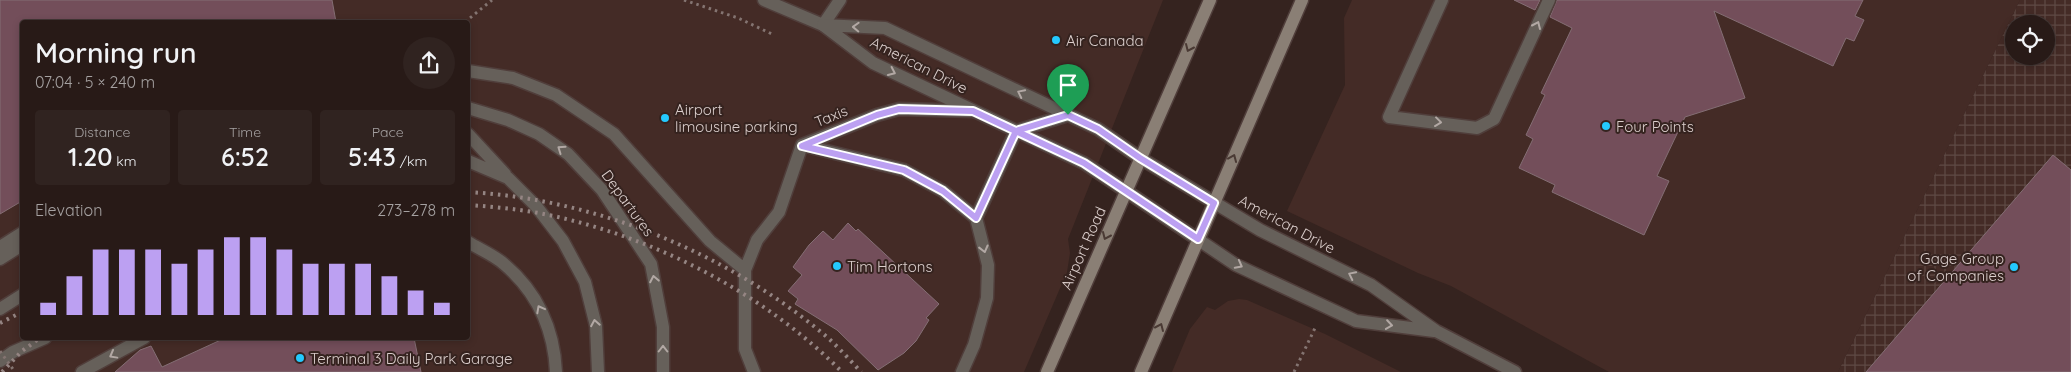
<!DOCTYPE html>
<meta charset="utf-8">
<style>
:root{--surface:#281a17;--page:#302320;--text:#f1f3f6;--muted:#a5a1a1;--line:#443836;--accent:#bca0f2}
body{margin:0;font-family:Quicksand,sans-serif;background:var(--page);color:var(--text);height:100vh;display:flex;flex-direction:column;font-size:19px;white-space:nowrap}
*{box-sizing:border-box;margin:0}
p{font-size:16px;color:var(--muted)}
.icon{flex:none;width:28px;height:28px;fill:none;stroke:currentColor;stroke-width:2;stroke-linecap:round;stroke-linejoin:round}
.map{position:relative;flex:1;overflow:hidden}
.sheet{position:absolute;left:20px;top:20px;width:450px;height:320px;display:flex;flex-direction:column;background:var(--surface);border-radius:5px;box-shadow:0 2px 8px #0003,0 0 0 1px var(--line)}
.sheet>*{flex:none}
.buttons{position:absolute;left:2005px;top:15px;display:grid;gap:10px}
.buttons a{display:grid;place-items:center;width:50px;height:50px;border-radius:50%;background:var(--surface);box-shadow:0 2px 8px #0003,0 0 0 1px var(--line);font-size:25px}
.pin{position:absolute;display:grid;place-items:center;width:42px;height:42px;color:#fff;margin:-51px -21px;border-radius:50% 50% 50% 0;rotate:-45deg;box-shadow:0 0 5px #0007}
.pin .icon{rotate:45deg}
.round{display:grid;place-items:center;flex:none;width:52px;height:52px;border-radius:26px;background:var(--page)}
.head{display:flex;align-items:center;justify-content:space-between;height:85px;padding:0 15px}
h1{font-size:28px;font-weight:600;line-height:38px}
.stats{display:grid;grid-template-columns:repeat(3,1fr);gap:8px;height:85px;padding:5px 15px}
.stats div{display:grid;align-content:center;border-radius:5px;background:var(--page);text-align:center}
.stats b{font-size:25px;font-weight:600}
.stats small{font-size:14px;font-weight:400}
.stats p{font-size:14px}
.chart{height:140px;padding:10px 15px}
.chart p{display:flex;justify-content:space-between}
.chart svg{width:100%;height:90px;margin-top:5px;stroke:var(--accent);stroke-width:6}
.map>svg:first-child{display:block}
.built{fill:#442b26;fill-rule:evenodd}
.industrial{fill:url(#industrial-grid);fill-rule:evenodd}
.building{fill:#734e5a;stroke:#846e74}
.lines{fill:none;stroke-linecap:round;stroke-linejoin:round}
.service-casing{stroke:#503e3b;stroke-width:15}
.minor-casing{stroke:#503e3b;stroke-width:15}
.tertiary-casing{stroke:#503e3b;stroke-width:15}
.secondary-casing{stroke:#503e3b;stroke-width:15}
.path{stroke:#847471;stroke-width:3;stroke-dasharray:2.5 4;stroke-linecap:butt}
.service{stroke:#66605a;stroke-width:12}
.minor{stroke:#66605a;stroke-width:12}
.tertiary{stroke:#66605a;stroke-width:12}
.secondary{stroke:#8a7f75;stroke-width:12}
.rail{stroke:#958583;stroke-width:4;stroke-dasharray:2.5 5;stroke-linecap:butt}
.path-bridge{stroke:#847471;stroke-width:3;stroke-dasharray:2.5 4;stroke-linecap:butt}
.oneway{stroke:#b2a8a4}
.oneway2{stroke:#4a3a34}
.route-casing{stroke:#fff;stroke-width:10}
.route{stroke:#bca0f2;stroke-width:6}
.poi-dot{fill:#24c9fe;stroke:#35231f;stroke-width:2}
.labels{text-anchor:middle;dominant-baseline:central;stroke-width:4;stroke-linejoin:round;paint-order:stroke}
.poi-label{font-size:15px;fill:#dbcecc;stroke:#35231f;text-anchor:start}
.street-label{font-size:15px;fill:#dbcecc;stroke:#35231f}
</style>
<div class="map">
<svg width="2071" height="372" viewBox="0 0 2071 372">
<defs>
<pattern id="industrial-grid" width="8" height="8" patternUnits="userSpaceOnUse" patternTransform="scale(1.25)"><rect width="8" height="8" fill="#442b26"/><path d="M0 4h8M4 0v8" fill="none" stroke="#5e4944"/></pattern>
</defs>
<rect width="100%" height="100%" fill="#35231f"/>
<!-- built -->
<path class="built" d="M 0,0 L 1163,0 L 1068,239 L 1070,253 L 1067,272 L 1024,372 L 0,372 ZM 22,22 L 468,22 L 468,338 L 22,338 Z
M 1352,0 L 2020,0 L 1838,372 L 1609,372 L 1451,286 L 1418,273 L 1287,211 L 1345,85 L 1344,18 Z
M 1239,299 L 1247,300 L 1325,334 L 1401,372 L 1172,372 L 1190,329 L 1207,307 L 1215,310 L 1228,301 Z"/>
<!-- industrial -->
<path class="industrial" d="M 2020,0 L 2071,0 L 2071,372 L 1838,372 ZM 2014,24 L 2046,24 L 2046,56 L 2014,56 Z"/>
<!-- building -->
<path class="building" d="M 0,0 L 332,0 L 336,22 L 22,22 L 22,201 L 0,214 Z
M 1514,0 L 1540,0 L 1535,10 Z
M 1557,0 L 1863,0 L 1855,16 L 1864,20 L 1854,41 L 1846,38 L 1833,66 L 1714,11 L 1745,98 L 1685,117 L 1657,176 L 1669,181 L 1644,235 L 1552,192 L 1555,185 L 1519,168 L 1533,139 L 1526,135 L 1545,95 L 1541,93 L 1572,28 L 1550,17 Z
M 2053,155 L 2071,170 L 2071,372 L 1866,372 Z
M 848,223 L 856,231 L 858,229 L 939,304 L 926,318 L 929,320 L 916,341 L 904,353 L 878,370 L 837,330 L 795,304 L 798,299 L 788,291 L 802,275 L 793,267 L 809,245 L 823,231 L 833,240 Z
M 225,338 L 414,338 L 421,372 L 115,372 L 140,350 L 151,346 L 162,367 Z"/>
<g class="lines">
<defs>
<path id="service" d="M 764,0 L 823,25 L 840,0
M 1442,0 L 1389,117 L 1477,128 L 1494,119 L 1549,0
M 468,71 L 513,78 L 556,95 L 614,134 L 710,241 L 745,270
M 802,145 L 904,170 L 943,191 L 976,218 L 988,265 L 987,298 L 974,345 L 962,372
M 802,145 L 877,115 L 899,109 L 973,111
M 976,218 L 1016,131 L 1068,115
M 82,372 L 144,338
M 754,372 L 745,349 L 745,270 L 757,240 L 779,212 L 802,145"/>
<path id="minor" d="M 823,25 L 885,28 L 1098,129 L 1140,158
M 823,25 L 873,63 L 1084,163 L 1126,191
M 468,108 L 508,120 L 539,134 L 568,154 L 602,190 L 651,264 L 663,327 L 663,372
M 468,134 L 505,174
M 468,161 L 508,178 L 536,206 L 563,241 L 585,282 L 596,326 L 598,372
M 468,242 C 479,249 494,255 504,264 C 537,292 554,329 556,372
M 0,247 L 22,233
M 0,259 L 22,245
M 0,309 L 22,295
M 0,361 L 13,352 L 45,338"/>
<path id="tertiary" d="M 1140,158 L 1260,230 L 1371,285 L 1436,331 L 1515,372
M 1126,191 L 1236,265 L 1356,321 L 1434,331"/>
<path id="secondary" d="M 1047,372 L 1210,0
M 1141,372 L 1302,0"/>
</defs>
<!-- service casing -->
<use href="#service" class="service-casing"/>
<!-- minor casing -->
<use href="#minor" class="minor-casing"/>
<!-- tertiary casing -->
<use href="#tertiary" class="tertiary-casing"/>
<!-- secondary casing -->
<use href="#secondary" class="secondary-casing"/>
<!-- path -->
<path class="path" d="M 684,0 L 738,18 L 772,34
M 465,22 L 492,0
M 1294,372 L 1316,326"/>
<!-- service -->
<use href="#service" class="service"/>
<!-- minor -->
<use href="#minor" class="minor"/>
<!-- tertiary -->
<use href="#tertiary" class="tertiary"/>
<!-- secondary -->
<use href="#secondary" class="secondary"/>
<!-- rail -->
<path class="rail" d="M 468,192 C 596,199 728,253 827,337 C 839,348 850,360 861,372
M 468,205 C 498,207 528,210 558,217 C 662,241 767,296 842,372
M 0,323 L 22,312
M 2,372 L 22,351 L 40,338"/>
<!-- path-bridge -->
<path class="path-bridge" d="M 0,351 L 15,372"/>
</g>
<!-- one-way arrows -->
<defs><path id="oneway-chevron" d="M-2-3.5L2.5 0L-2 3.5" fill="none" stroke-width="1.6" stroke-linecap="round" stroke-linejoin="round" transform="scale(1.25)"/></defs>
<g class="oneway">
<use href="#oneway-chevron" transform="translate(1537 25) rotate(-66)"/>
<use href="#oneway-chevron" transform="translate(856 27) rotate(-178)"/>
<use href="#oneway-chevron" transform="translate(892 72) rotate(25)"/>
<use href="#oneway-chevron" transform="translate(1021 93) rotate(-154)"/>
<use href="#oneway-chevron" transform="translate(1438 122) rotate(7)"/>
<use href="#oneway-chevron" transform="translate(561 149) rotate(-145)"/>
<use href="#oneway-chevron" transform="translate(984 249) rotate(76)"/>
<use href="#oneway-chevron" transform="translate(1239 265) rotate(28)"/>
<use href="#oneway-chevron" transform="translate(1352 275) rotate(-154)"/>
<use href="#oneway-chevron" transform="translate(654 279) rotate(-101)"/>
<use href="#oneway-chevron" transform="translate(540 309) rotate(-118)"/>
<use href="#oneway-chevron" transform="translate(595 323) rotate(-100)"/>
<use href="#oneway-chevron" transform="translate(1389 325) rotate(8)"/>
<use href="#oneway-chevron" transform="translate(663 349) rotate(-90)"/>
<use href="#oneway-chevron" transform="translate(113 355) rotate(151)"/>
</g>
<g class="oneway2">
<use href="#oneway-chevron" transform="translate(1189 48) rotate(114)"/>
<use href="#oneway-chevron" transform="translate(1233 158) rotate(-67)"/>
<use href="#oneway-chevron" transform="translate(1106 236) rotate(114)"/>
<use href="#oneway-chevron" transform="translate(1160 327) rotate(-66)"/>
</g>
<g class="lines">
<defs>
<path id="route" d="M 1068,115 L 1016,131 L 976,218 L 943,191 L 904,170 L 802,146 L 877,115 L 899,109 L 973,111 L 1084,163 L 1198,239 L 1214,203 L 1140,158 L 1098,129 L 1068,115"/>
</defs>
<!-- route casing -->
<use href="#route" class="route-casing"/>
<!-- route -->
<use href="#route" class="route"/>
</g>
<!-- markers -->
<g class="poi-dot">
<circle cx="1056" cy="40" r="5"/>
<circle cx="665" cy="118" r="5"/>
<circle cx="1606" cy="126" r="5"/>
<circle cx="837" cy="266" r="5"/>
<circle cx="2014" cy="267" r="5"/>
<circle cx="300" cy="358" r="5"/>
</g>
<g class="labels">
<!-- poi labels -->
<g class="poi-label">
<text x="1066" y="40">Air Canada</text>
<text x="675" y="109">Airport<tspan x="675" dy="17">limousine parking</tspan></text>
<text x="1616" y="126">Four Points</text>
<text x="2004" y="258" text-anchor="end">Gage Group<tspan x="2004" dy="17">of Companies</tspan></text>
<text x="847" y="266">Tim Hortons</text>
<text x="310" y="358">Terminal 3 Daily Park Garage</text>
</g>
<!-- street labels -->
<g class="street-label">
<text transform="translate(919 65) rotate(27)">American Drive</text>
<text transform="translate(831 116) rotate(-22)">Taxis</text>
<text transform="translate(628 203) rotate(54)">Departures</text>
<text transform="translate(1287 224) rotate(28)">American Drive</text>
<text transform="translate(1083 248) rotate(-66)">Airport Road</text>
</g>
</g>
</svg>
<div class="buttons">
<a><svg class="icon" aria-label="locate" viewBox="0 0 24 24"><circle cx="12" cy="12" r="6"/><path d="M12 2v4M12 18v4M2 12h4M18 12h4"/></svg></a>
</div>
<div class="pin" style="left:1068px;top:115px;background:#1e9e55"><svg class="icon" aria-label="arrive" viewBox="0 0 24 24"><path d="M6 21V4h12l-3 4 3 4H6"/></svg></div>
<section class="sheet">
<div class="head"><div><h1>Morning run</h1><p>07:04 · 5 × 240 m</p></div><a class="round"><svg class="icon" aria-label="share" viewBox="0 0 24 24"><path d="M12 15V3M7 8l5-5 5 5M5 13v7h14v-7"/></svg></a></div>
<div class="stats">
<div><p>Distance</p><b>1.20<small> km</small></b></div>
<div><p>Time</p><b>6:52</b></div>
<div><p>Pace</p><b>5:43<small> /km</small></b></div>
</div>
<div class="chart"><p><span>Elevation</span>273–278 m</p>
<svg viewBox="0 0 160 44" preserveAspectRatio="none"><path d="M5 44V38M15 44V25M25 44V12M35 44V12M45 44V12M55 44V19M65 44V12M75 44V6M85 44V6M95 44V12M105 44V19M115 44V19M125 44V19M135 44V25M145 44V32M155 44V38"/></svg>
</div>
</section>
</div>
